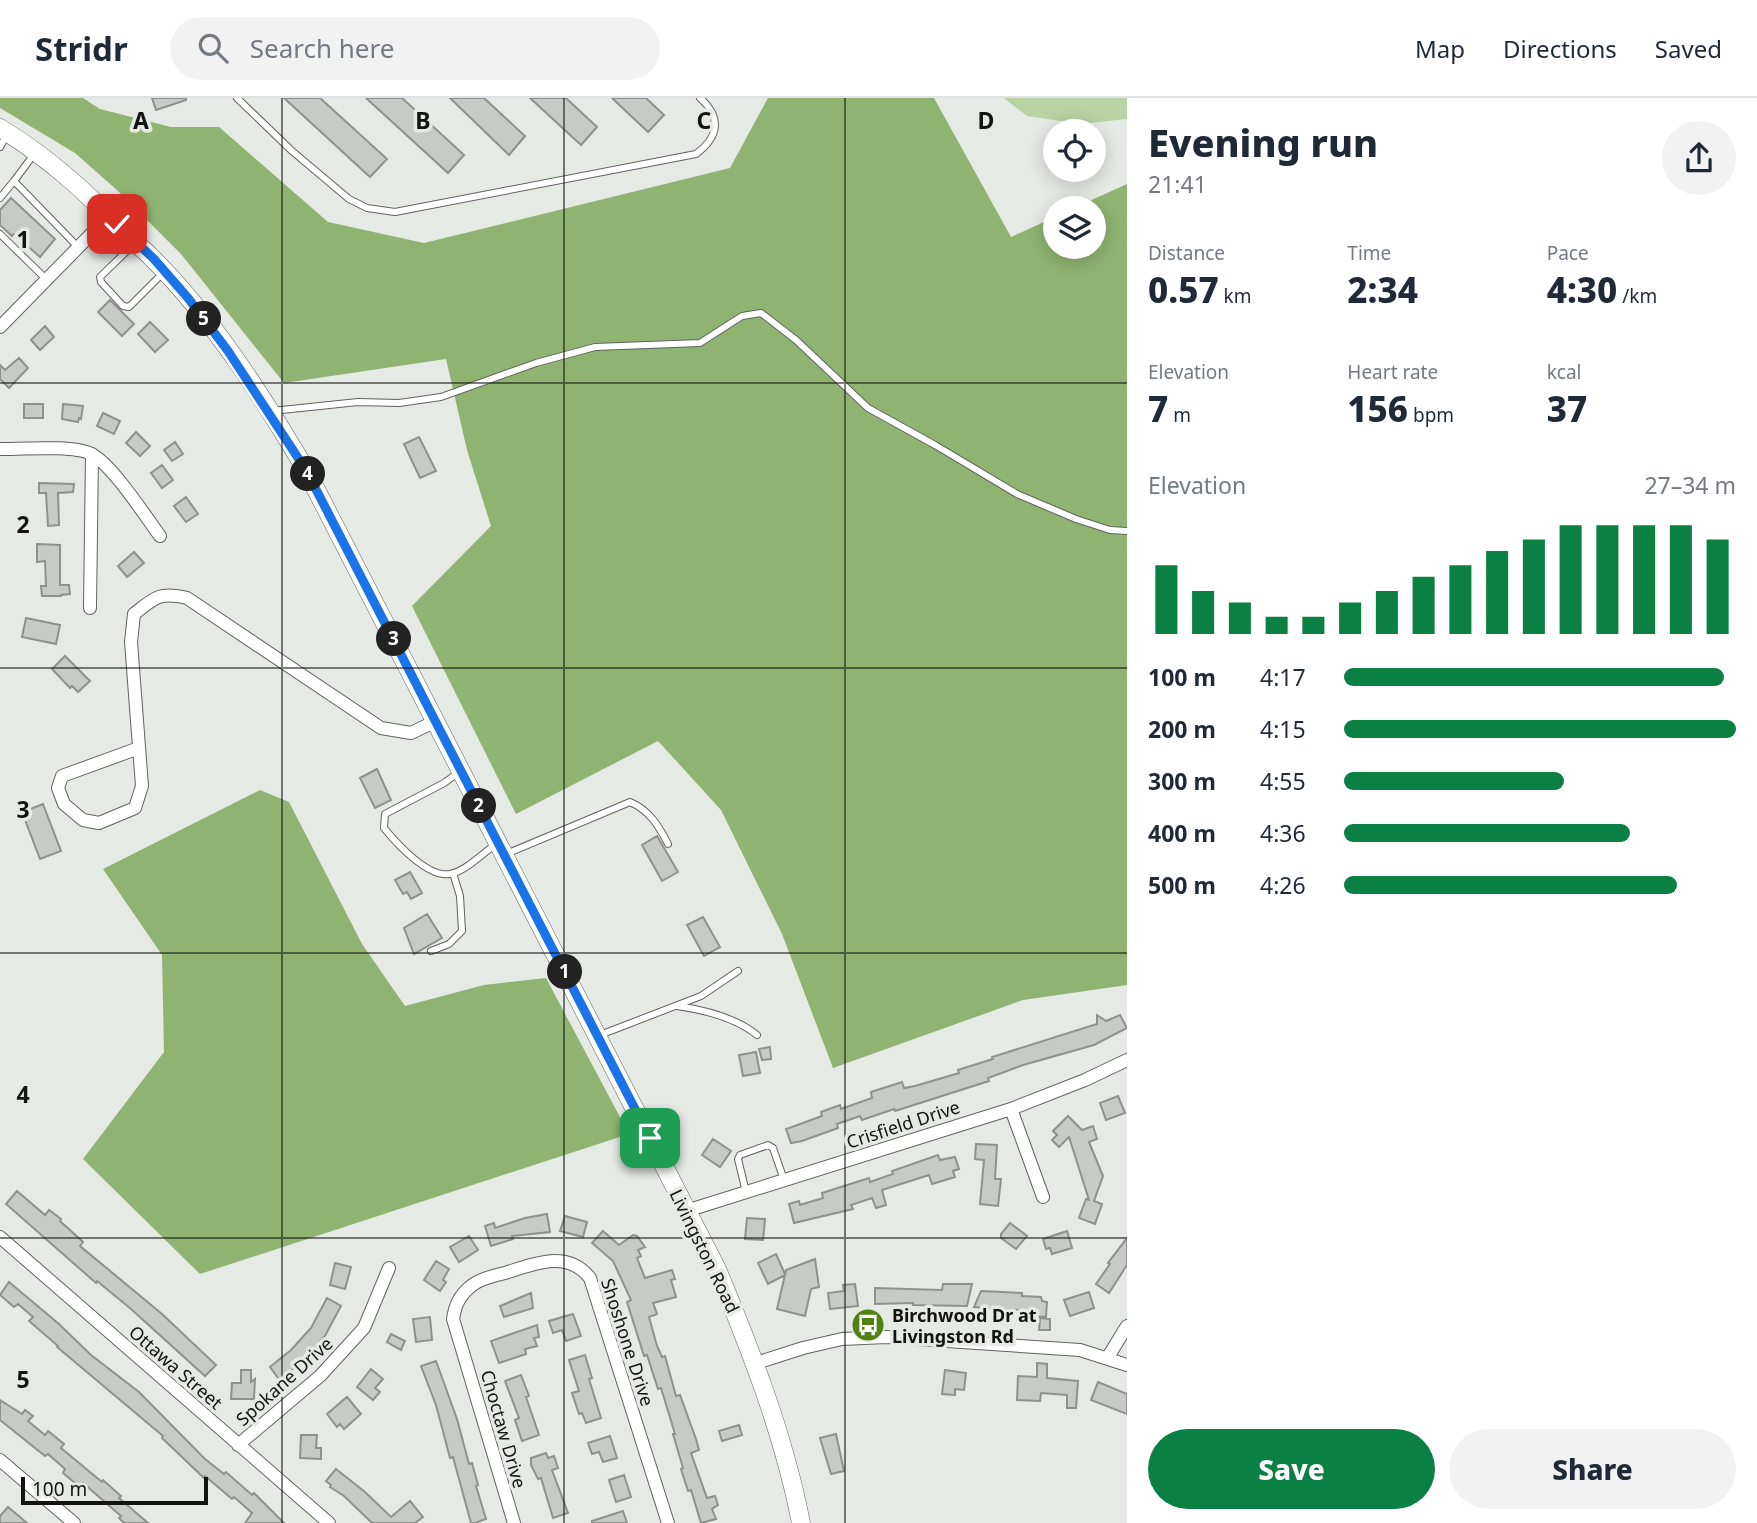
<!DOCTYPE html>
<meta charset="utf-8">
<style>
:root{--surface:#fff;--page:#f2f2f3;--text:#1f2937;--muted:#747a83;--line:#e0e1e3;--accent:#0b8043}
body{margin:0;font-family:"Noto Sans",sans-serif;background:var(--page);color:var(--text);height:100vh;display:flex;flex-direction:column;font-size:26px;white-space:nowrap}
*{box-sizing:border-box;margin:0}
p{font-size:23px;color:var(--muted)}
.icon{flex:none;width:38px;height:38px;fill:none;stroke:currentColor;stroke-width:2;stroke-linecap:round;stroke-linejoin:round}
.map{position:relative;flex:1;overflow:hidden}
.panel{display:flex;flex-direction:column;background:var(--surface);width:630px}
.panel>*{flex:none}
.controls{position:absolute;left:1043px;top:21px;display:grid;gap:14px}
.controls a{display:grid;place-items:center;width:63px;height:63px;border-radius:50%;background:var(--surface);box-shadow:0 4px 18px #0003;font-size:35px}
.scale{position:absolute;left:21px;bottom:18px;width:187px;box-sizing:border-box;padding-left:7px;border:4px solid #131412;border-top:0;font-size:19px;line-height:24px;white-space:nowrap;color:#131412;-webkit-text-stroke:5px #e6eae4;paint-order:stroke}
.pin{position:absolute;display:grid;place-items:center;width:60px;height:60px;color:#fff;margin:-30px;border-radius:14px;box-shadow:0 4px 10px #0006}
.km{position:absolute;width:35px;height:35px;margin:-18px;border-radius:50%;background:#222;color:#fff;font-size:19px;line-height:35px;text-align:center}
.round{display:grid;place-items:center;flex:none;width:74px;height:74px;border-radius:37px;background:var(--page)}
.overview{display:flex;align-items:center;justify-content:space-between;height:119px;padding:0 21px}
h1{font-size:38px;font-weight:800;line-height:52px}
.stats{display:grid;grid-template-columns:repeat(3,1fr);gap:10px;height:119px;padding:7px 21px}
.stats div{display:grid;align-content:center}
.stats b{font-size:35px;font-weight:800}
.stats small{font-size:19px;font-weight:400}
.stats p{font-size:19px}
.chart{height:196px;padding:14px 21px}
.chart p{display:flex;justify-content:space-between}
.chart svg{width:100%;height:126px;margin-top:7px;stroke:var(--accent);stroke-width:6}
.button{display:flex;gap:14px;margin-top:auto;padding:14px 21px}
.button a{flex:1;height:80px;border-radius:42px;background:var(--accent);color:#fff;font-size:28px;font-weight:800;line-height:80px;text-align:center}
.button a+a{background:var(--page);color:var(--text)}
ul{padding:0 21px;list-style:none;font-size:23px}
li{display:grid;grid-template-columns:112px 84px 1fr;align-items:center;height:52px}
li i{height:18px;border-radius:9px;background:var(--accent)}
header{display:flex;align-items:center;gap:42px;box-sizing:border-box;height:98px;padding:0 35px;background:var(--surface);border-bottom:2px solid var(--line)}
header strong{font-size:33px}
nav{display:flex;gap:38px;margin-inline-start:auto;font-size:24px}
.search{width:490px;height:63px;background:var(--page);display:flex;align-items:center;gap:18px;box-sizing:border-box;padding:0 24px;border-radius:38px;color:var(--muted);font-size:26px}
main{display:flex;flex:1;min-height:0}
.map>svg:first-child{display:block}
.green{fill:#b8d3a4}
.forest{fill:#8fb471}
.building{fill:#c7cbc5;stroke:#8f928c;stroke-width:2}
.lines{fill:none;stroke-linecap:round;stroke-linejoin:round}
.lane-casing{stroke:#60635e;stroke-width:8}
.street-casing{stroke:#60635e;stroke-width:14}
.secondary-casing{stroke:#60635e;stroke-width:19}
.lane{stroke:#fff;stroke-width:6}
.street{stroke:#fff;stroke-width:12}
.secondary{stroke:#fff;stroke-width:18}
.route-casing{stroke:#fff;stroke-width:14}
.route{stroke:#1a73e8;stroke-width:9}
.grid{fill:none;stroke:#131412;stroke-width:2;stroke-opacity:0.55}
.labels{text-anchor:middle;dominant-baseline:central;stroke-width:7;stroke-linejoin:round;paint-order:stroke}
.street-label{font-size:18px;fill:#131412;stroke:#e6eae4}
.poi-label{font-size:18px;font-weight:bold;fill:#131412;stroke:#e6eae4;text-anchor:start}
.grid-label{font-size:23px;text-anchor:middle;font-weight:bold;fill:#131412;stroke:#e6eae4;stroke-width:7;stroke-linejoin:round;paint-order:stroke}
</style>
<header>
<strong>Stridr</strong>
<div class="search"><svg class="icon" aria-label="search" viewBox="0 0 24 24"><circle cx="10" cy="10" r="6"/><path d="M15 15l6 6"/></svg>Search here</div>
<nav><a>Map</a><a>Directions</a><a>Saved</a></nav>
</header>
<main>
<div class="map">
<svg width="1127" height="1425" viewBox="0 0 1127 1425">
<rect width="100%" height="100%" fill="#e6eae4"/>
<!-- green -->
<path class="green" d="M 1004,0 L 1127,0 L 1127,21 L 1081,26 L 1027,18 Z"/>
<!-- forest -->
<path class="forest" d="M 0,0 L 83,0 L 100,11 L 171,29 L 219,29 L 328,124 L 424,145 L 730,70 L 768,0 L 934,0 L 1011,139 L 1055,119 L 1055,149 L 1094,149 L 1094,110 L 1074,110 L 1127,86 L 1127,887 L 1023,902 L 833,970 L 782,836 L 721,712 L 658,643 L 516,716 L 412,508 L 491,428 L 467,352 L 446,261 L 284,285 L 181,156 L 118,93 L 75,55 L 0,10 Z
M 260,692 L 289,704 L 362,846 L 405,908 L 484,887 L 546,880 L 629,1036 L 200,1176 L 83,1061 L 164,954 L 162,857 L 103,771 Z"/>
<!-- building -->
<path class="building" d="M 152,0 L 186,0 L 186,2 L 156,12 Z
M 284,0 L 320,0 L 387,61 L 370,79 Z
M 366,0 L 402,0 L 464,57 L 448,75 Z
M 450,0 L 484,0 L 525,38 L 509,57 Z
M 530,0 L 566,0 L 597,29 L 581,47 Z
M 612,0 L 646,0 L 664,17 L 648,34 Z
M 11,100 L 55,141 L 40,159 L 14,136 L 12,138 L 0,127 L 0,112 Z
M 110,202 L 134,226 L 122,238 L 98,214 Z
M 150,224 L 168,242 L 155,254 L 138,236 Z
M 45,228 L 54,239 L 40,252 L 31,242 Z
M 19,260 L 28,270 L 9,290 L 0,281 L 0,267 L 5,272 Z
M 24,306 L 43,306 L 43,320 L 24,320 Z
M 63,306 L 83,308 L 81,321 L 79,320 L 78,324 L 62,321 Z
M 103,315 L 120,323 L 114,336 L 97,328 Z
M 136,334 L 150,348 L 140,358 L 126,345 Z
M 419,339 L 436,373 L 420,380 L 404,346 Z
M 175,344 L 183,356 L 172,363 L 164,352 Z
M 162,367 L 173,382 L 162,390 L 151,375 Z
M 39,385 L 74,386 L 73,394 L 58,395 L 59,427 L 48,428 L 46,395 L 39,395 Z
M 186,399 L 198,416 L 186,424 L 174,408 Z
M 37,446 L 60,447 L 60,487 L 69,487 L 70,496 L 61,497 L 61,498 L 42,498 L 41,488 L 46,488 L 45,463 L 37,464 Z
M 134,454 L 144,465 L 127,479 L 118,468 Z
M 26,520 L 60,527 L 56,546 L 22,539 Z
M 65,558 L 90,583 L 78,594 L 72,588 L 70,590 L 52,571 Z
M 377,671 L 391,702 L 375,710 L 360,680 Z
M 43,706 L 61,753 L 40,761 L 22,714 Z
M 657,738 L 678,774 L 662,783 L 642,747 Z
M 410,774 L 422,795 L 411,801 L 407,794 L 403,796 L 395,782 Z
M 427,816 L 442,840 L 414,856 L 404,830 Z
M 703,819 L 720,849 L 704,858 L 687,827 Z
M 1097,917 L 1106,923 L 1120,917 L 1127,930 L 1094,947 L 1023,967 L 988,980 L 989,983 L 895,1013 L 894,1011 L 862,1022 L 860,1018 L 837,1026 L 838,1030 L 802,1043 L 791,1045 L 786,1031 L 822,1018 L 821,1014 L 840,1007 L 841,1011 L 872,1000 L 871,994 L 902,984 L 904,990 L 915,988 L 959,975 L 958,972 L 993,961 L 992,959 L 1097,926 Z
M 770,949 L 771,961 L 762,962 L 759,951 Z
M 756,954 L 760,975 L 743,978 L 739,957 Z
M 1118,998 L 1125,1015 L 1106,1022 L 1100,1005 Z
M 1068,1018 L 1082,1032 L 1093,1028 L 1097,1041 L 1089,1044 L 1103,1078 L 1094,1103 L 1102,1106 L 1095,1126 L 1079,1120 L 1086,1101 L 1089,1102 L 1069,1039 L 1059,1049 L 1052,1042 L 1057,1037 L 1053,1033 Z
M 713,1041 L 731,1053 L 720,1069 L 702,1057 Z
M 976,1046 L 997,1047 L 995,1081 L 1001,1081 L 998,1108 L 980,1106 L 984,1062 L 975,1061 Z
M 938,1057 L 940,1062 L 955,1059 L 959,1071 L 953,1073 L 955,1079 L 932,1086 L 929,1077 L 882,1092 L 886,1107 L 876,1110 L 872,1100 L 851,1107 L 853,1111 L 794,1125 L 789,1106 L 799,1103 L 800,1107 L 823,1100 L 822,1095 L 869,1080 L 870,1084 L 893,1076 L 892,1073 Z
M 17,1093 L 45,1117 L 49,1112 L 61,1121 L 60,1123 L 83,1144 L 80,1148 L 162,1216 L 216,1267 L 205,1278 L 131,1211 L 97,1183 L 96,1185 L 6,1106 Z
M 547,1116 L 550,1134 L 512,1138 L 513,1141 L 491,1148 L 485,1128 L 494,1125 L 495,1130 L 525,1120 Z
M 565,1118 L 587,1124 L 583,1139 L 560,1133 Z
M 747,1120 L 765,1121 L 763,1142 L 745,1141 Z
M 1010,1125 L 1027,1138 L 1016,1151 L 1001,1140 L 1001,1136 Z
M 603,1133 L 619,1147 L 633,1137 L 637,1138 L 645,1149 L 638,1152 L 641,1158 L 637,1160 L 645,1180 L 672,1172 L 675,1181 L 671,1182 L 676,1199 L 653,1205 L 657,1216 L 649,1219 L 657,1248 L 662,1259 L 665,1258 L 676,1298 L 680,1297 L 696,1341 L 699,1352 L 691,1355 L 707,1400 L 715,1398 L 718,1407 L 712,1411 L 716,1421 L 701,1425 L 691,1392 L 688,1393 L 681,1371 L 683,1370 L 673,1336 L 675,1336 L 661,1290 L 658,1291 L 647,1257 L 644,1258 L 627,1204 L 631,1202 L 613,1163 L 592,1145 Z
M 1067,1133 L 1072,1150 L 1052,1156 L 1050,1150 L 1046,1151 L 1043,1141 Z
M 469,1138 L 478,1152 L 459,1164 L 450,1149 Z
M 1127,1140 L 1127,1167 L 1109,1195 L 1096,1186 L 1110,1166 L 1108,1165 Z
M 776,1156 L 785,1176 L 786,1172 L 815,1161 L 819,1189 L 811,1191 L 805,1218 L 777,1211 L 785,1177 L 768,1186 L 758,1165 Z
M 436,1163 L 449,1171 L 443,1182 L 446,1184 L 440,1193 L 424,1182 Z
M 335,1165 L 351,1169 L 345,1191 L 330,1187 Z
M 9,1184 L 59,1226 L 91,1257 L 139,1294 L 205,1361 L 224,1376 L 226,1374 L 252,1397 L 254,1395 L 284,1425 L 245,1425 L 252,1415 L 234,1399 L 232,1401 L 205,1378 L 204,1380 L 162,1340 L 163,1338 L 57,1249 L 58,1248 L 29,1223 L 33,1219 L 18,1206 L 14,1209 L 0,1197 Z
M 855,1186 L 858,1208 L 830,1211 L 828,1195 L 844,1193 L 843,1187 Z
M 943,1186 L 972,1186 L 967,1208 L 913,1207 L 913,1205 L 875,1206 L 875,1190 L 942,1192 Z
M 981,1193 L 1022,1195 L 1022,1198 L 1041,1199 L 1042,1203 L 1047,1204 L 1046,1219 L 1018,1217 L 1019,1212 L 974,1209 Z
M 1089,1194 L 1094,1210 L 1070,1218 L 1064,1202 Z
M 531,1195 L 533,1210 L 504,1219 L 500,1208 Z
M 327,1200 L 341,1208 L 325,1238 L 302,1264 L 282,1280 L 278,1280 L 270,1269 L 291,1252 L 311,1230 Z
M 573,1216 L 581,1238 L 566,1243 L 562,1232 L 553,1235 L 549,1223 Z
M 430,1219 L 432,1242 L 416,1244 L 413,1221 Z
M 1040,1220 L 1050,1221 L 1050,1232 L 1039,1232 Z
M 537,1227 L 539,1239 L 534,1240 L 537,1248 L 525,1251 L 526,1256 L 499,1265 L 491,1243 Z
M 391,1236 L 405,1243 L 401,1252 L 387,1244 Z
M 585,1257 L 592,1280 L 589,1281 L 601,1320 L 586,1325 L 582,1315 L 579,1316 L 572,1295 L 579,1293 L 569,1262 Z
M 436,1263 L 457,1321 L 469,1366 L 472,1365 L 478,1387 L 476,1388 L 486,1421 L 475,1425 L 471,1425 L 453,1359 L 450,1360 L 436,1307 L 421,1268 Z
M 1037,1265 L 1047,1266 L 1047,1280 L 1078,1283 L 1076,1310 L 1067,1310 L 1067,1297 L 1041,1295 L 1040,1303 L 1017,1302 L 1018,1278 L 1037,1279 Z
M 371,1271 L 383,1281 L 375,1290 L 380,1294 L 373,1302 L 357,1289 Z
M 241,1272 L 251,1272 L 251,1284 L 255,1281 L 254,1301 L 231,1301 L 232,1285 L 241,1285 Z
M 945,1272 L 966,1275 L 964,1292 L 955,1291 L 955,1297 L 942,1296 Z
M 521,1277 L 529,1298 L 526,1299 L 539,1337 L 522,1343 L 515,1322 L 519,1320 L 505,1283 Z
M 1098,1284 L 1127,1296 L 1127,1316 L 1091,1302 Z
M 347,1299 L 361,1316 L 344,1331 L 340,1326 L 337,1329 L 327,1316 Z
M 0,1302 L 22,1316 L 25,1312 L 33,1318 L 28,1323 L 45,1337 L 48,1333 L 64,1346 L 61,1350 L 102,1384 L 103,1382 L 121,1398 L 119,1400 L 148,1425 L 124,1425 L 119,1420 L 121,1418 L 83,1385 L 80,1389 L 63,1375 L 65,1371 L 48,1356 L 45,1358 L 0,1322 Z
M 739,1327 L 742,1337 L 722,1343 L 719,1333 Z
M 836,1336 L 844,1373 L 831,1376 L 820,1340 Z
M 301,1337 L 317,1337 L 316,1350 L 321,1350 L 321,1361 L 300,1360 Z
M 610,1338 L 617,1360 L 603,1364 L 599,1354 L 592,1356 L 588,1345 Z
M 546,1355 L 548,1360 L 554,1358 L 558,1370 L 552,1372 L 568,1415 L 553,1420 L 541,1380 L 538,1381 L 531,1367 L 531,1360 Z
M 336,1371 L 365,1394 L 391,1419 L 410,1403 L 423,1419 L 415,1425 L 372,1425 L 344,1398 L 330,1389 L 331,1387 L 326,1383 Z
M 624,1377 L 631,1399 L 616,1404 L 609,1382 Z
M 8,1409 L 27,1425 L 0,1425 L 0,1418 Z
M 623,1413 L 627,1425 L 592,1425 L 592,1423 Z"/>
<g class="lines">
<defs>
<path id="lane" d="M 237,0 L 292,53 L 349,101 L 367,110 L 395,114 L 696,56 C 719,39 722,19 700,0
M 0,49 L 7,36
M 35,55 L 14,83 L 78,149
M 0,100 L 14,83
M 0,136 L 46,181
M 134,146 L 100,179 L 101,184 L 123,208 L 129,209 L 163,175
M 272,313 L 358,304 L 399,305 L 441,299 L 536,265 L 595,249 L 700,245 L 742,218 L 761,215 L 796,242 L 868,310 L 935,347 L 1017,396 L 1076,421 L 1110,432 L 1127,433
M 458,675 L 444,685 L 385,716 L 384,730 C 397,746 428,780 450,776 C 466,773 483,755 496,746
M 506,756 L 630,704 C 649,712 659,728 668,746
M 431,853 L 449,846 L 462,833 L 460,798 L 453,775
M 677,908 C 705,912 735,919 757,937
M 600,937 L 701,898 L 738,873
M 746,1094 L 738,1061 L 740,1057 L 768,1047 L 773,1050 L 784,1082"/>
<path id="street" d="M 0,229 L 109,118
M 0,351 C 21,351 74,347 91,356 C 111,365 146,419 160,438
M 90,510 L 92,356
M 139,650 L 62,678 L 58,690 L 64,706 L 83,722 L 99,725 L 135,710 L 142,688 L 131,544 L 134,516 C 154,500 160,493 187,500 L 381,630 L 411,635 L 436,623
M 1011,1011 L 1043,1099
M 686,1113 L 1011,1011 L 1085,982 L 1127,962
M 0,1139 L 329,1425
M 1108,1259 L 1127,1228
M 756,1265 L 803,1250 L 842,1241 L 886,1239 L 1080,1252 L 1127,1267
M 238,1347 L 320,1278 L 364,1230 L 389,1170
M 0,1362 L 74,1425
M 514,1425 L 453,1221 C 455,1208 459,1198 470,1189 C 479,1181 493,1178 505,1175 C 534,1166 567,1151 590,1180 L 668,1425"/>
<path id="secondary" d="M 0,30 C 51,61 89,97 130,139 C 137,147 146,153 153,161 C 214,222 262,298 306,372 L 717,1171 C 751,1253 784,1337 801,1425"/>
</defs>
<!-- lane casing -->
<use href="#lane" class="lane-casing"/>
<!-- street casing -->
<use href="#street" class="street-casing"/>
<!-- secondary casing -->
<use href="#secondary" class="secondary-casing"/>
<!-- lane -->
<use href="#lane" class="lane"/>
<!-- street -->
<use href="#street" class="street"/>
<!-- secondary -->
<use href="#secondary" class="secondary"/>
</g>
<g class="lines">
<defs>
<path id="route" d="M 117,126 L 154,161 L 188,200 L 228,253 L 306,372 L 650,1040"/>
</defs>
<!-- route casing -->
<use href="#route" class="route-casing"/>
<!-- route -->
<use href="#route" class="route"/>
</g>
<!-- grid -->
<path class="grid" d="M 282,0 L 282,1425M 564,0 L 564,1425M 845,0 L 845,1425M 0,285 L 1127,285M 0,570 L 1127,570M 0,855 L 1127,855M 0,1140 L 1127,1140"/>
<!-- icons -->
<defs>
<symbol id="bus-disc" viewBox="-11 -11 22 22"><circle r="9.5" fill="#4f8113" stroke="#e6eae4"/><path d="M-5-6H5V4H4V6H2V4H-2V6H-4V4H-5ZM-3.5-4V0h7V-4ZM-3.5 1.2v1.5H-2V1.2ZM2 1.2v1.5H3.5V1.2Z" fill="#fff"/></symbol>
</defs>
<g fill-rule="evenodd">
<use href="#bus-disc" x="849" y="1208" width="38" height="38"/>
</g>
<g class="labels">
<!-- street labels -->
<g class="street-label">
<text transform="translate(903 1026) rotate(-18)">Crisfield Drive</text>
<text transform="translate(705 1153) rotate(64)">Livingston Road</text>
<text transform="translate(628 1244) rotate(72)">Shoshone Drive</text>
<text transform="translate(176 1269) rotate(41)">Ottawa Street</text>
<text transform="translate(284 1283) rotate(-42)">Spokane Drive</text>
<text transform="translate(504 1331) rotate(74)">Choctaw Drive</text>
</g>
<!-- poi labels -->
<g class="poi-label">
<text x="892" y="1217">Birchwood Dr at<tspan x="892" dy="21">Livingston Rd</tspan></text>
</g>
</g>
<g class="grid-label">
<text x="141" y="31">A</text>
<text x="423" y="31">B</text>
<text x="704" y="31">C</text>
<text x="986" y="31">D</text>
<text x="23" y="150">1</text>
<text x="23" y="435">2</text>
<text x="23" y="720">3</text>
<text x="23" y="1005">4</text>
<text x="23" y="1290">5</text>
</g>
</svg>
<div class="controls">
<a><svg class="icon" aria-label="locate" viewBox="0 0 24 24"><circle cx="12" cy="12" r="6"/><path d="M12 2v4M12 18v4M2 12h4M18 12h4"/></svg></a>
<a><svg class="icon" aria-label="layers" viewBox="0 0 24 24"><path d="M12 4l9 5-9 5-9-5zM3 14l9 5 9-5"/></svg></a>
</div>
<div class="scale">100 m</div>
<div class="pin" style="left:650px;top:1040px;background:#1e9e55"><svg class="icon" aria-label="arrive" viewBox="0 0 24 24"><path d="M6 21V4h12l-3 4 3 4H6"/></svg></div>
<div class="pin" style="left:117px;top:126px;background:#d93025"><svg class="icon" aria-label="check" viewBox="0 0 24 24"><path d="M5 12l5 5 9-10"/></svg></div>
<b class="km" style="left:565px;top:874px">1</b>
<b class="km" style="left:479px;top:708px">2</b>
<b class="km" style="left:394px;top:541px">3</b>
<b class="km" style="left:308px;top:376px">4</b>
<b class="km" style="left:204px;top:221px">5</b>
</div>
<section class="panel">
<div class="overview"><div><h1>Evening run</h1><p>21:41</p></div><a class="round"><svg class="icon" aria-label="share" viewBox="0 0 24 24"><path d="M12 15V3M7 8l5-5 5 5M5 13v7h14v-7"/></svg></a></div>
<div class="stats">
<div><p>Distance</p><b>0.57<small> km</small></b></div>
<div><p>Time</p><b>2:34</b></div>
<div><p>Pace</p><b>4:30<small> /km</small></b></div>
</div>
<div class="stats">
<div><p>Elevation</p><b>7<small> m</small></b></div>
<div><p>Heart rate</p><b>156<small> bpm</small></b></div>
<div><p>kcal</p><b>37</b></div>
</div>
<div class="chart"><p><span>Elevation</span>27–34 m</p>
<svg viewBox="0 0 160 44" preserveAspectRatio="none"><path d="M5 44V20M15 44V29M25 44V33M35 44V38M45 44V38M55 44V33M65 44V29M75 44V24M85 44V20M95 44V15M105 44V11M115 44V6M125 44V6M135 44V6M145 44V6M155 44V11"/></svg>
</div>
<ul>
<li><b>100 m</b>4:17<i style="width:97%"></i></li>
<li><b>200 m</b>4:15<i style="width:100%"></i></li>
<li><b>300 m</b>4:55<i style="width:56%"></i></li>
<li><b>400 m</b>4:36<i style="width:73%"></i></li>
<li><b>500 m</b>4:26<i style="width:85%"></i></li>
</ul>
<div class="button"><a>Save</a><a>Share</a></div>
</section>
</main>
